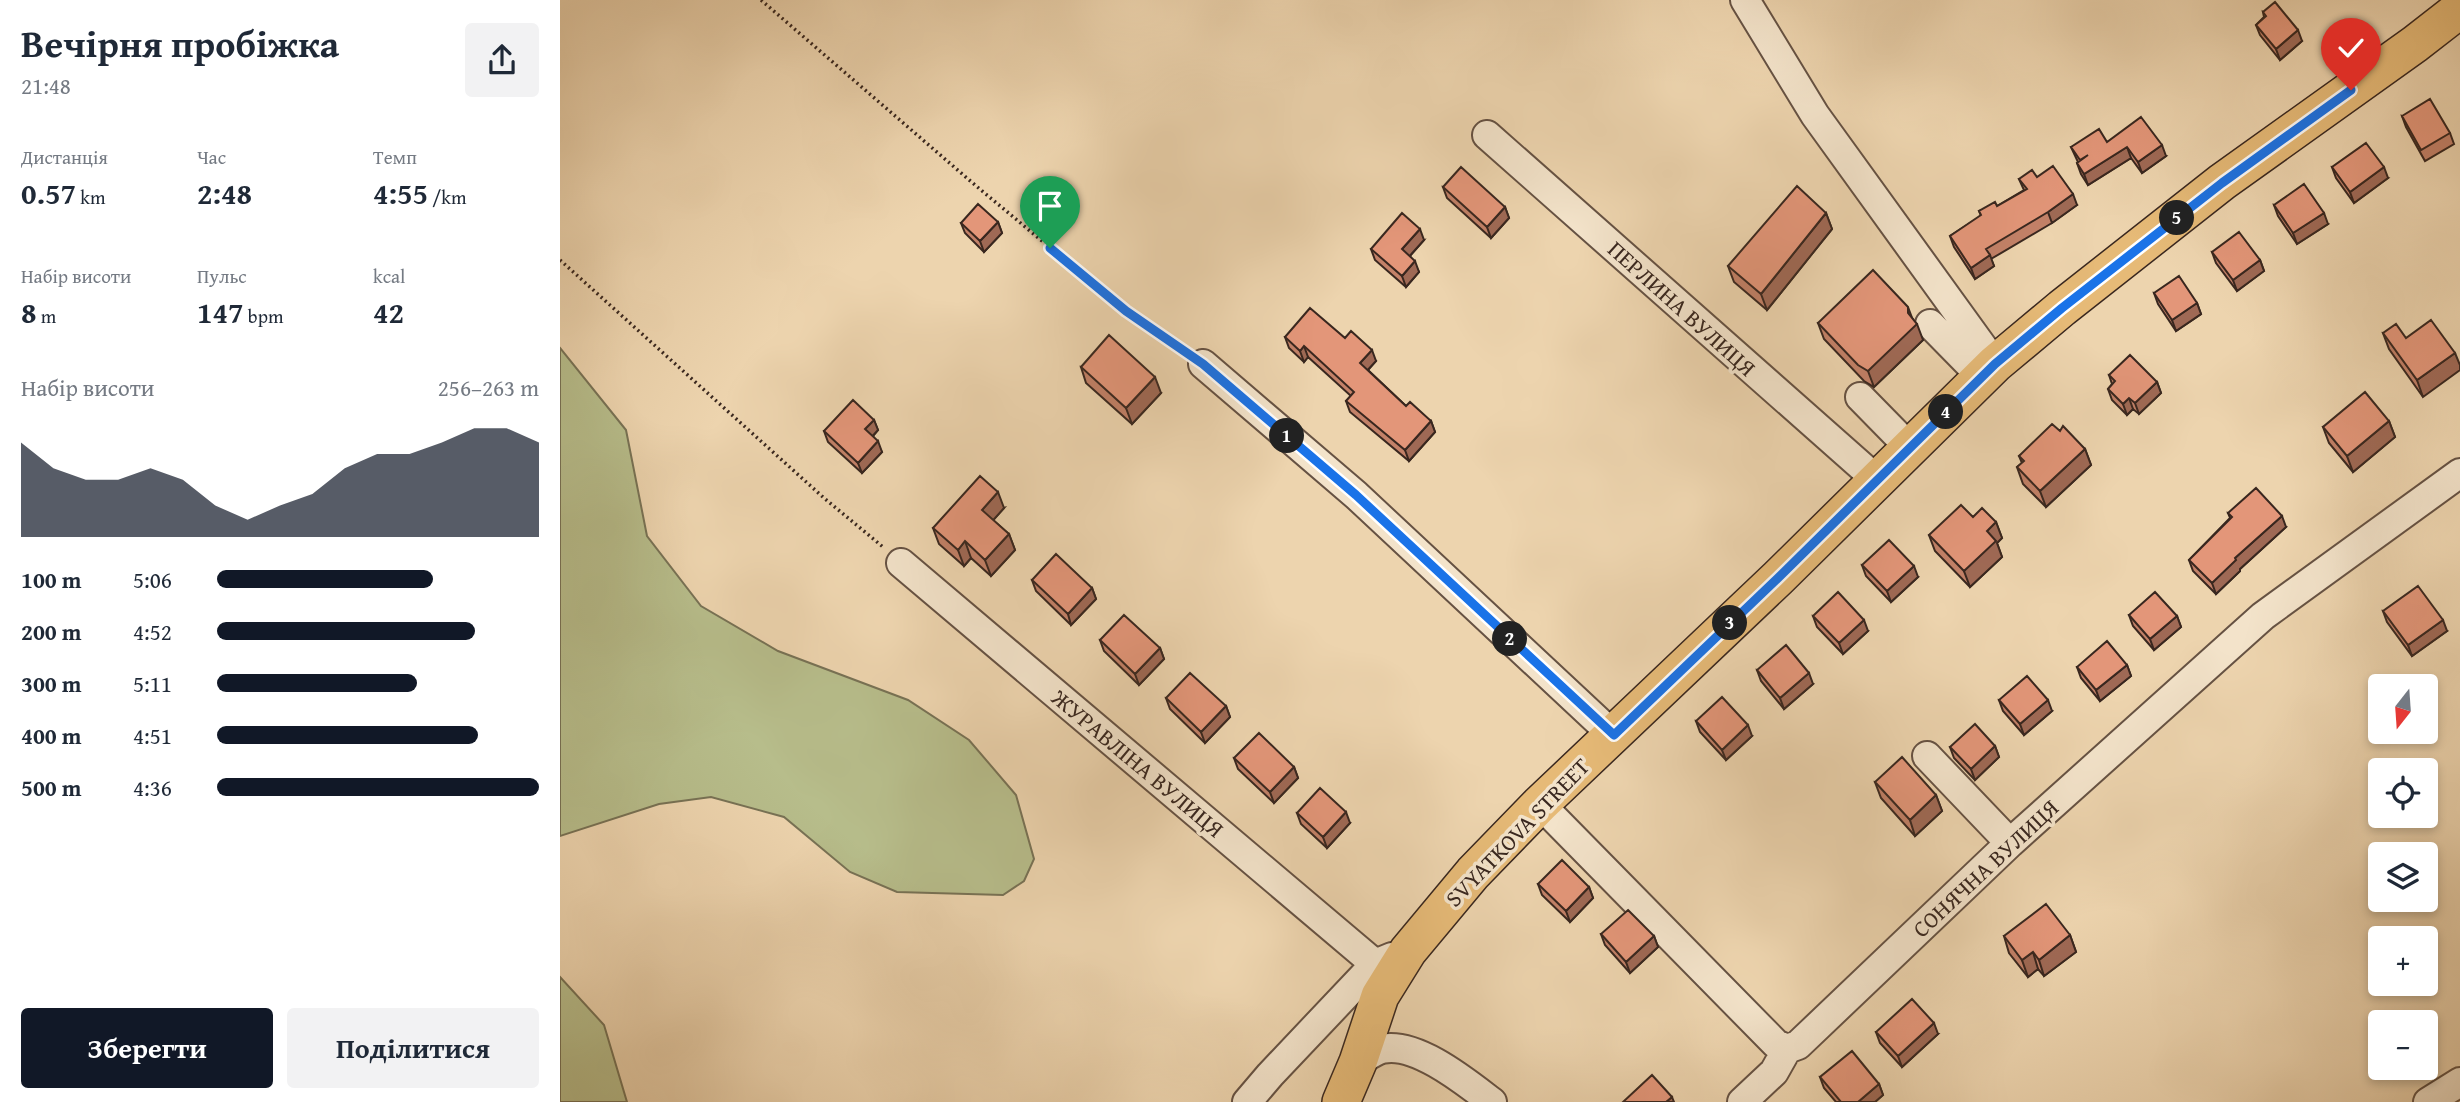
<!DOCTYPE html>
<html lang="uk">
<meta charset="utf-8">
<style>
:root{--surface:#fff;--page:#f2f2f3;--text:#1f2937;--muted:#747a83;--accent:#111827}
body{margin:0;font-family:"Gentium Book Plus",serif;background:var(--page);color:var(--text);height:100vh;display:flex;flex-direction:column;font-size:26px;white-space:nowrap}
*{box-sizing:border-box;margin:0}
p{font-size:23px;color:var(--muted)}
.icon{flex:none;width:38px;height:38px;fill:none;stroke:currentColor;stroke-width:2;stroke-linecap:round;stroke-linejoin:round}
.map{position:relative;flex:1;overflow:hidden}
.panel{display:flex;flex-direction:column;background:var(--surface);width:560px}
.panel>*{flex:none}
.needle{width:46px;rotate:197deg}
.tools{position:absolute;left:1808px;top:674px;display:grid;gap:14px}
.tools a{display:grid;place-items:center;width:70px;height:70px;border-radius:7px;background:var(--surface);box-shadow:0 4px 10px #0003;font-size:35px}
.pin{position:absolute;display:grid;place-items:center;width:60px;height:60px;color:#fff;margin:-72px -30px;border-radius:50% 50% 50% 0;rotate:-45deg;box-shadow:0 0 7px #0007}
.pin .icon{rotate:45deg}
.km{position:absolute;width:35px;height:35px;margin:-18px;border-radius:50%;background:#222;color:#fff;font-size:19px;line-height:35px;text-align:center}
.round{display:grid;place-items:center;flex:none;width:74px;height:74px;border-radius:7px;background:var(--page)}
.overview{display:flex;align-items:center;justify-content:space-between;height:119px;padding:0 21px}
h1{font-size:38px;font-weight:800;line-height:52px}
.figures{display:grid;grid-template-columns:repeat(3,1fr);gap:10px;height:119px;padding:7px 21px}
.figures div{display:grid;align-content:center}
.figures b{font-size:30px;font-weight:800}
.figures small{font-size:19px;font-weight:400}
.figures p{font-size:19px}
.chart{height:196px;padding:14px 21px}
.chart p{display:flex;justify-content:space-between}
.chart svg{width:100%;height:126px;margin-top:7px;fill:var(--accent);opacity:.7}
.button{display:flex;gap:14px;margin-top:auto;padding:14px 21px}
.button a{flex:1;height:80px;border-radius:7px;background:var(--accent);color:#fff;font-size:28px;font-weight:800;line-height:80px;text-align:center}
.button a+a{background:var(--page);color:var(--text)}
ul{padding:0 21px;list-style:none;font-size:23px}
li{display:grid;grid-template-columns:112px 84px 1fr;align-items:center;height:52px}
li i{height:18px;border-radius:9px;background:var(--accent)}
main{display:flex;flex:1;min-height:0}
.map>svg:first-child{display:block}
.green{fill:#b7bd8b;stroke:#787255;stroke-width:2}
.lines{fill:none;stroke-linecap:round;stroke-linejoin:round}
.minor-casing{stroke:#665243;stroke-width:32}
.major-casing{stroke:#39271f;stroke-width:40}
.path{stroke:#39271f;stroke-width:3.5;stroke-dasharray:2 3.5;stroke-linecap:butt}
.minor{stroke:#f3e3ca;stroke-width:28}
.major{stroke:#e6ba77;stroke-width:37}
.wall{fill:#c38168;stroke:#39271f;stroke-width:2}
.shaded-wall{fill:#9f6955;stroke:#39271f;stroke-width:2}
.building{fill:#e39679;stroke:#39271f;stroke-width:2}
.route-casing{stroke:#fff;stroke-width:14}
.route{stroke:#1a73e8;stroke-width:9}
.labels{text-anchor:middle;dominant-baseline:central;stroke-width:7;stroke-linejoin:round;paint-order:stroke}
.street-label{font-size:23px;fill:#39271f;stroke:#f3e3ca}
</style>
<main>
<section class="panel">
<div class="overview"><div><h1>Вечірня пробіжка</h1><p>21:48</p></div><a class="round"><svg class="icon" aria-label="share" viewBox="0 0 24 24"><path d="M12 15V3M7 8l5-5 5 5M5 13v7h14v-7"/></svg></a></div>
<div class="figures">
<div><p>Дистанція</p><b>0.57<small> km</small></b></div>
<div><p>Час</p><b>2:48</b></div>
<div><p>Темп</p><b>4:55<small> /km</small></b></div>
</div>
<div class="figures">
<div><p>Набір висоти</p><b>8<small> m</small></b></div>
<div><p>Пульс</p><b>147<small> bpm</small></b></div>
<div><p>kcal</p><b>42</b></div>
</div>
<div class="chart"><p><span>Набір висоти</span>256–263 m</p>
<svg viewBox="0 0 160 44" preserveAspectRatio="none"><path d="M0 44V11L10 20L20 24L30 24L40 20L50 24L60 33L70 38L80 33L90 29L100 20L110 15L120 15L130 11L140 6L150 6L160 11V44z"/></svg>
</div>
<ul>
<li><b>100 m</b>5:06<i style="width:67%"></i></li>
<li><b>200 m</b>4:52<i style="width:80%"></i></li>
<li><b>300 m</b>5:11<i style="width:62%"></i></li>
<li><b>400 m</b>4:51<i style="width:81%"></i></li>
<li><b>500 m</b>4:36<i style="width:100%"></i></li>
</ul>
<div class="button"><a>Зберегти</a><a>Поділитися</a></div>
</section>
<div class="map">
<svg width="1900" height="1102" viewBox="0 0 1900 1102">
<rect width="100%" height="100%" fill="#edd4ae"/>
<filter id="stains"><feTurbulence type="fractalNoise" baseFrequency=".00286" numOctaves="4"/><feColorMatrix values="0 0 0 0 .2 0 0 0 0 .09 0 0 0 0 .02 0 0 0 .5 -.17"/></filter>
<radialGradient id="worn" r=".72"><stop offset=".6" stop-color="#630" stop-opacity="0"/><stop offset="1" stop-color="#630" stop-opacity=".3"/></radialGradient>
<!-- green -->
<path class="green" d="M 0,348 L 66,430 L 87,536 L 141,606 L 218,651 L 348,700 L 409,740 L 456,795 L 474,859 L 464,881 L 443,895 L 337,892 L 290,872 L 224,817 L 151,797 L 99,804 L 0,836 Z
M 0,977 L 44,1025 L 67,1102 L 0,1102 Z"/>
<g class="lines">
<defs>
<path id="minor" d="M 1185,0 L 1255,115 L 1435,364
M 927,135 L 1317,480
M 1370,324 L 1422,377
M 643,364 L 796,495 L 1053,735
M 1300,397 L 1350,448
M 341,563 L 815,964
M 1367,756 L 1450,843
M 980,804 L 1216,1044 L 1227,1049 L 1238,1045 L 1450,843 L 1703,616 L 1900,473
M 798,1062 C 805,1058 814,1051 822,1049 C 856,1041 907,1083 932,1102
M 687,1102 L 710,1075 L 815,964 L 832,957
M 1182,1102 L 1214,1072 L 1227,1049
M 1868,1102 L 1900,1082"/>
<path id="major" d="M 781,1102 L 798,1062 L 820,996 L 848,951 L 913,873 L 980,804 L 1218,578 L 1435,364 L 1502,308 L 1662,182 L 1855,44 L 1900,9"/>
</defs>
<!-- minor casing -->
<use href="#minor" class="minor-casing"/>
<!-- major casing -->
<use href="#major" class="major-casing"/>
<!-- path -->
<path class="path" d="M 201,0 L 415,185 L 566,311 L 625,352
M 0,260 L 264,498 L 323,547"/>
<!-- minor -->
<use href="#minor" class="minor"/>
<!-- major -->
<use href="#major" class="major"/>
</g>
<!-- wall -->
<path class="wall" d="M 1703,12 L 1742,41 L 1720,60 L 1700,35 L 1696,25 L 1704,17 Z
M 1842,116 L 1890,133 L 1894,144 L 1865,161 L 1846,127 Z
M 1547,142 L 1606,156 L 1582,173 L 1571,158 L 1528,185 L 1521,174 L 1517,163 L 1518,162 L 1511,147 Z
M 1772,167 L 1828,178 L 1794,203 L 1776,178 Z
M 1477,177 L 1517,205 L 1492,223 L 1431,259 L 1434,266 L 1415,279 L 1394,247 L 1390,236 L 1421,216 L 1419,211 L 1437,206 L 1464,190 L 1459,179 Z
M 883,187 L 945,207 L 949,218 L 931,238 L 887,198 Z
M 1714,205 L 1768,224 L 1737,244 L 1718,216 Z
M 1266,213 L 1272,229 L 1207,310 L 1174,282 L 1168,266 Z
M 438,222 L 442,233 L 424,252 L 405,233 L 401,223 Z
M 864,240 L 850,256 L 859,272 L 846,287 L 815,260 L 811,249 Z
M 1652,252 L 1700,260 L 1704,271 L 1677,291 L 1656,263 Z
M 1594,293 L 1637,303 L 1641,314 L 1616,331 L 1598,304 Z
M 1352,318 L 1363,340 L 1314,387 L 1304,381 L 1264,339 L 1258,323 Z
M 1823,333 L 1846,338 L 1863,397 L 1829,349 Z
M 725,337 L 785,338 L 816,361 L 808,370 L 846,406 L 871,421 L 875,432 L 849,461 L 790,412 L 786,401 L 791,396 L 748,357 L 744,362 L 729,348 Z
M 521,367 L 601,393 L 572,424 L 526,383 Z
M 1549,375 L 1597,382 L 1601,393 L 1579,414 L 1573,409 L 1567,415 L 1552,400 L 1548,389 L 1552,384 Z
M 314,420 L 318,430 L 313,436 L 322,452 L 302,473 L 268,442 L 264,431 Z
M 1829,421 L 1835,437 L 1793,472 L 1769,443 L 1763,427 Z
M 1500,431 L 1525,449 L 1531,465 L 1486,507 L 1463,484 L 1457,467 L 1462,463 L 1459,456 Z
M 444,508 L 433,520 L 449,534 L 455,550 L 431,576 L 411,558 L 404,566 L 379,544 L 373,528 Z
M 1668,513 L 1726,527 L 1680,569 L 1680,571 L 1656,594 L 1633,571 L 1629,560 L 1670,518 Z
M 1413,517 L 1436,522 L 1442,538 L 1437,543 L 1442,557 L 1410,587 L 1375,551 L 1369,535 Z
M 1302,565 L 1358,577 L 1331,602 L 1306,576 Z
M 472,580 L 532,588 L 536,599 L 511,625 L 476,591 Z
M 1823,611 L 1887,631 L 1852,656 L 1827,622 Z
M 1569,615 L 1617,616 L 1621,627 L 1594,650 L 1573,626 Z
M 1253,616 L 1308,631 L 1283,654 L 1257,627 Z
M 540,640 L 600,648 L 604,659 L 579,685 L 544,651 Z
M 1567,665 L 1571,676 L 1540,701 L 1521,678 L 1517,667 Z
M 1197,670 L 1253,684 L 1224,709 L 1201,681 Z
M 606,698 L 666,706 L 670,717 L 645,743 L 610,709 Z
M 1439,700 L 1492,711 L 1464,735 L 1443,711 Z
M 1136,721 L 1192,736 L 1166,760 L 1140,732 Z
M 1435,746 L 1439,757 L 1415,780 L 1394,758 L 1390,747 Z
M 674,758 L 734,767 L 738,778 L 714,803 L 678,769 Z
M 1315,782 L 1376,795 L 1382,811 L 1355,836 L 1321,798 Z
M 737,813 L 790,823 L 767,848 L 741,824 Z
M 978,884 L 1029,887 L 1033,898 L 1010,922 L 982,895 Z
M 1041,934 L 1094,936 L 1098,947 L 1070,973 L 1045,945 Z
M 1510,935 L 1516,952 L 1484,976 L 1478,969 L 1468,977 L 1449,953 L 1444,936 Z
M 1316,1032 L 1378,1034 L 1342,1067 L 1320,1043 Z
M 1260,1077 L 1319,1084 L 1323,1095 L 1315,1102 L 1276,1102 L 1264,1088 Z"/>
<!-- shaded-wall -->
<path class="shaded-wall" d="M 1738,30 L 1742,41 L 1720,60 L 1716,49 Z
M 1602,145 L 1606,156 L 1582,173 L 1578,162 Z
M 1567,147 L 1571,158 L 1528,185 L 1524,174 Z
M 1824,167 L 1828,178 L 1794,203 L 1790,192 Z
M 1513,194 L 1517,205 L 1492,223 L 1488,212 Z
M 945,207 L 949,218 L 931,238 L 927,227 Z
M 1266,213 L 1272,229 L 1207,310 L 1201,294 Z
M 1764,213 L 1768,224 L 1737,244 L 1733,233 Z
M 438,222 L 442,233 L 424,252 L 420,241 Z
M 860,229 L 864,240 L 846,260 L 842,249 Z
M 1430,255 L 1434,266 L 1415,279 L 1411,268 Z
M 1700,260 L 1704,271 L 1677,291 L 1673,280 Z
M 855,261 L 859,272 L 846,287 L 842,276 Z
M 1637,303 L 1641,314 L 1616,331 L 1612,320 Z
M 1348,307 L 1354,323 L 1357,324 L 1363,340 L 1314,387 L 1308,371 L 1348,313 Z
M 744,346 L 748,357 L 744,362 L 740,351 Z
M 812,350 L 816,361 L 804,374 L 800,363 Z
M 1895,353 L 1900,365 L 1900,370 L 1863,397 L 1857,380 Z
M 595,377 L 601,393 L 572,424 L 566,408 Z
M 1597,382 L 1601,393 L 1579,414 L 1575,403 Z
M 1569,398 L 1573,409 L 1567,415 L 1563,404 Z
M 314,420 L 318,430 L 309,440 L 305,429 Z
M 871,421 L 875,432 L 849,461 L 845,450 Z
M 1829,421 L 1835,437 L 1793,472 L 1787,456 Z
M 318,441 L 322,452 L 302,473 L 298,463 Z
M 1525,449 L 1531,465 L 1486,507 L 1480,491 Z
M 438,492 L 444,508 L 428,526 L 422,510 Z
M 1722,516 L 1726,527 L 1680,569 L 1680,571 L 1656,594 L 1652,583 L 1675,558 Z
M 1436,522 L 1442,538 L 1437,543 L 1442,557 L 1410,587 L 1404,571 L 1427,531 Z
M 449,534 L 455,550 L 431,576 L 425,560 Z
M 405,541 L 411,558 L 404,566 L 398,550 Z
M 1354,566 L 1358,577 L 1331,602 L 1327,591 Z
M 532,588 L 536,599 L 511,625 L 508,614 Z
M 1617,616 L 1621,627 L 1594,650 L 1590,639 Z
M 1304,620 L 1308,631 L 1283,654 L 1279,643 Z
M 1883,620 L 1887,631 L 1852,656 L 1848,645 Z
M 600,648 L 604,659 L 579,685 L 575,674 Z
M 1567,665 L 1571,676 L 1540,701 L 1536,690 Z
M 1249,673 L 1253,684 L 1224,709 L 1220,698 Z
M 1488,700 L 1492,711 L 1464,735 L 1460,724 Z
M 666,706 L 670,717 L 645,743 L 641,732 Z
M 1188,725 L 1192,736 L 1166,760 L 1162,750 Z
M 1435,746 L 1439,757 L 1415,780 L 1411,769 Z
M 734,767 L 738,778 L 714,803 L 710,792 Z
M 1376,795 L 1382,811 L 1355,836 L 1350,820 Z
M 786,812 L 790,823 L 767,848 L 763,837 Z
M 1029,887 L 1033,898 L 1010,922 L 1006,911 Z
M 1510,935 L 1516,952 L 1484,976 L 1479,960 Z
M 1094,936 L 1098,947 L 1070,973 L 1066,962 Z
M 1473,952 L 1478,969 L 1468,977 L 1462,960 Z
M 1374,1023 L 1378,1034 L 1342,1067 L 1338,1056 Z
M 1319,1084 L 1323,1095 L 1315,1102 L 1298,1102 Z
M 1112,1097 L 1114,1102 L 1106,1102 Z"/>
<!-- building -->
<path class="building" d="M 1715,2 L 1738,30 L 1716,49 L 1696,25 L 1706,16 L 1703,12 Z
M 1870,99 L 1890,133 L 1861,150 L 1842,116 Z
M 1581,117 L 1602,145 L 1578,162 L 1567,147 L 1524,174 L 1517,163 L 1528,155 L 1520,160 L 1511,147 L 1539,129 L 1547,142 Z
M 1806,143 L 1824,167 L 1790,192 L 1772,167 Z
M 1493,166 L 1513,194 L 1488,212 L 1426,249 L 1430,255 L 1411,268 L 1390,236 L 1421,215 L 1419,211 L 1435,202 L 1437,206 L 1467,189 L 1459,179 L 1472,170 L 1477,177 Z
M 901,167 L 945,207 L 927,227 L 883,187 Z
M 1744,184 L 1764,213 L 1733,233 L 1714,205 Z
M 1237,186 L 1266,213 L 1201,294 L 1168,266 Z
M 418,204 L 438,222 L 420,241 L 401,223 Z
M 842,213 L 860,229 L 842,249 L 855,261 L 842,276 L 811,249 Z
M 1679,232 L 1700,260 L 1673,280 L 1652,252 Z
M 1313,270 L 1348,307 L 1348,313 L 1357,324 L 1308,371 L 1298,365 L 1258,323 Z
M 1619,276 L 1637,303 L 1612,320 L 1594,293 Z
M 750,308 L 785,338 L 791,331 L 812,350 L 800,363 L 846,406 L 850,402 L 871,421 L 845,450 L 786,401 L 794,392 L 744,346 L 740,351 L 725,337 Z
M 1871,320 L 1895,353 L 1857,380 L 1823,333 L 1836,324 L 1846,338 Z
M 549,335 L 595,377 L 566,408 L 521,367 Z
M 1570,355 L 1597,382 L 1575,403 L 1569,398 L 1563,404 L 1548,389 L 1555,381 L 1549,375 Z
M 1805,392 L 1829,421 L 1787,456 L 1763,427 Z
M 293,400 L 314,420 L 305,429 L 318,441 L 298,463 L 264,431 Z
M 1492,424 L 1500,431 L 1503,426 L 1525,449 L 1480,491 L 1457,467 L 1464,461 L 1459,456 Z
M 420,476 L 438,492 L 422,510 L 449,534 L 425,560 L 405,541 L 398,550 L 373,528 Z
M 1696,488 L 1722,516 L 1675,558 L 1676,560 L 1652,583 L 1629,560 L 1672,517 L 1668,513 Z
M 1401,505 L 1413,517 L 1422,508 L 1436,522 L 1427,531 L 1436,541 L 1404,571 L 1369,535 Z
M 1329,540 L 1354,566 L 1327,591 L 1302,565 Z
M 496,554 L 532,588 L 508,614 L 472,580 Z
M 1858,586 L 1883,620 L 1848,645 L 1823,611 Z
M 1278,592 L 1304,620 L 1279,643 L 1253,616 Z
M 1595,592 L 1617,616 L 1590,639 L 1569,615 Z
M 564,615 L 600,648 L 575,674 L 540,640 Z
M 1547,641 L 1567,665 L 1536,690 L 1517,667 Z
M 1226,645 L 1249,673 L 1220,698 L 1197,670 Z
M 630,673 L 666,706 L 641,732 L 606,698 Z
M 1467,676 L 1488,700 L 1460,724 L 1439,700 Z
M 1162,697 L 1188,725 L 1162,750 L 1136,721 Z
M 1415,724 L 1435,746 L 1411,769 L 1390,747 Z
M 699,733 L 734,767 L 710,792 L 674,758 Z
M 1342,757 L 1376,795 L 1350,820 L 1315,782 Z
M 760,788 L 786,812 L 763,837 L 737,813 Z
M 1002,860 L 1029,887 L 1006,911 L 978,884 Z
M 1486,904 L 1510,935 L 1479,960 L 1473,952 L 1462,960 L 1444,936 Z
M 1068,910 L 1094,936 L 1066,962 L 1041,934 Z
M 1352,999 L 1374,1023 L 1338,1056 L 1316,1032 Z
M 1292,1051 L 1319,1084 L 1298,1102 L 1281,1102 L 1260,1077 Z
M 1092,1075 L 1112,1097 L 1106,1102 L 1063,1102 Z"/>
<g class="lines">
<defs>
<path id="route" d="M 490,248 L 566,311 L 643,364 L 796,495 L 1054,735 L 1218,578 L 1435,364 L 1502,308 L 1662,183 L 1791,90"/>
</defs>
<!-- route casing -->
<use href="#route" class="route-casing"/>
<!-- route -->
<use href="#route" class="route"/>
</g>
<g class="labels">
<!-- street labels -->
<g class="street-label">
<text transform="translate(1122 308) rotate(42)">ПЕРЛИНА ВУЛИЦЯ</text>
<text transform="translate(578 763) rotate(40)">ЖУРАВЛІНА ВУЛИЦЯ</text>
<text transform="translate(957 832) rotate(-46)">SVYATKOVA STREET</text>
<text transform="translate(1425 868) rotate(-43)">СОНЯЧНА ВУЛИЦЯ</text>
</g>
</g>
<rect width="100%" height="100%" filter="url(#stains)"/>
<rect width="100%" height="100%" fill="url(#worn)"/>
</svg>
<div class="tools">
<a><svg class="needle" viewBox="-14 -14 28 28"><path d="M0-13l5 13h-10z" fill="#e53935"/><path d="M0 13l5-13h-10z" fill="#747a83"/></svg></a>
<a><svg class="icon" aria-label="locate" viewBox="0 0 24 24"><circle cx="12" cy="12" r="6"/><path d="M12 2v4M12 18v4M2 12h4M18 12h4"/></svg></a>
<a><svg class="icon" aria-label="layers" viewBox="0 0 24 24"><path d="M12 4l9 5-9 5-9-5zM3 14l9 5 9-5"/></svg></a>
<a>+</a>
<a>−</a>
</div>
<div class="pin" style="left:490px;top:248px;background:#1e9e55"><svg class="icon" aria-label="arrive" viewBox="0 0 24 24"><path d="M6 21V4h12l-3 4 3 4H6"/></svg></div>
<div class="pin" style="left:1791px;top:90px;background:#d93025"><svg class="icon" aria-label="check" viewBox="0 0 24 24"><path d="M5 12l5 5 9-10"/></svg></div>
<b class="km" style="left:727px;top:436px">1</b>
<b class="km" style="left:950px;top:639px">2</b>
<b class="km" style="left:1170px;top:623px">3</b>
<b class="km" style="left:1386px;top:412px">4</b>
<b class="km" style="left:1617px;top:218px">5</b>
</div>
</main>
